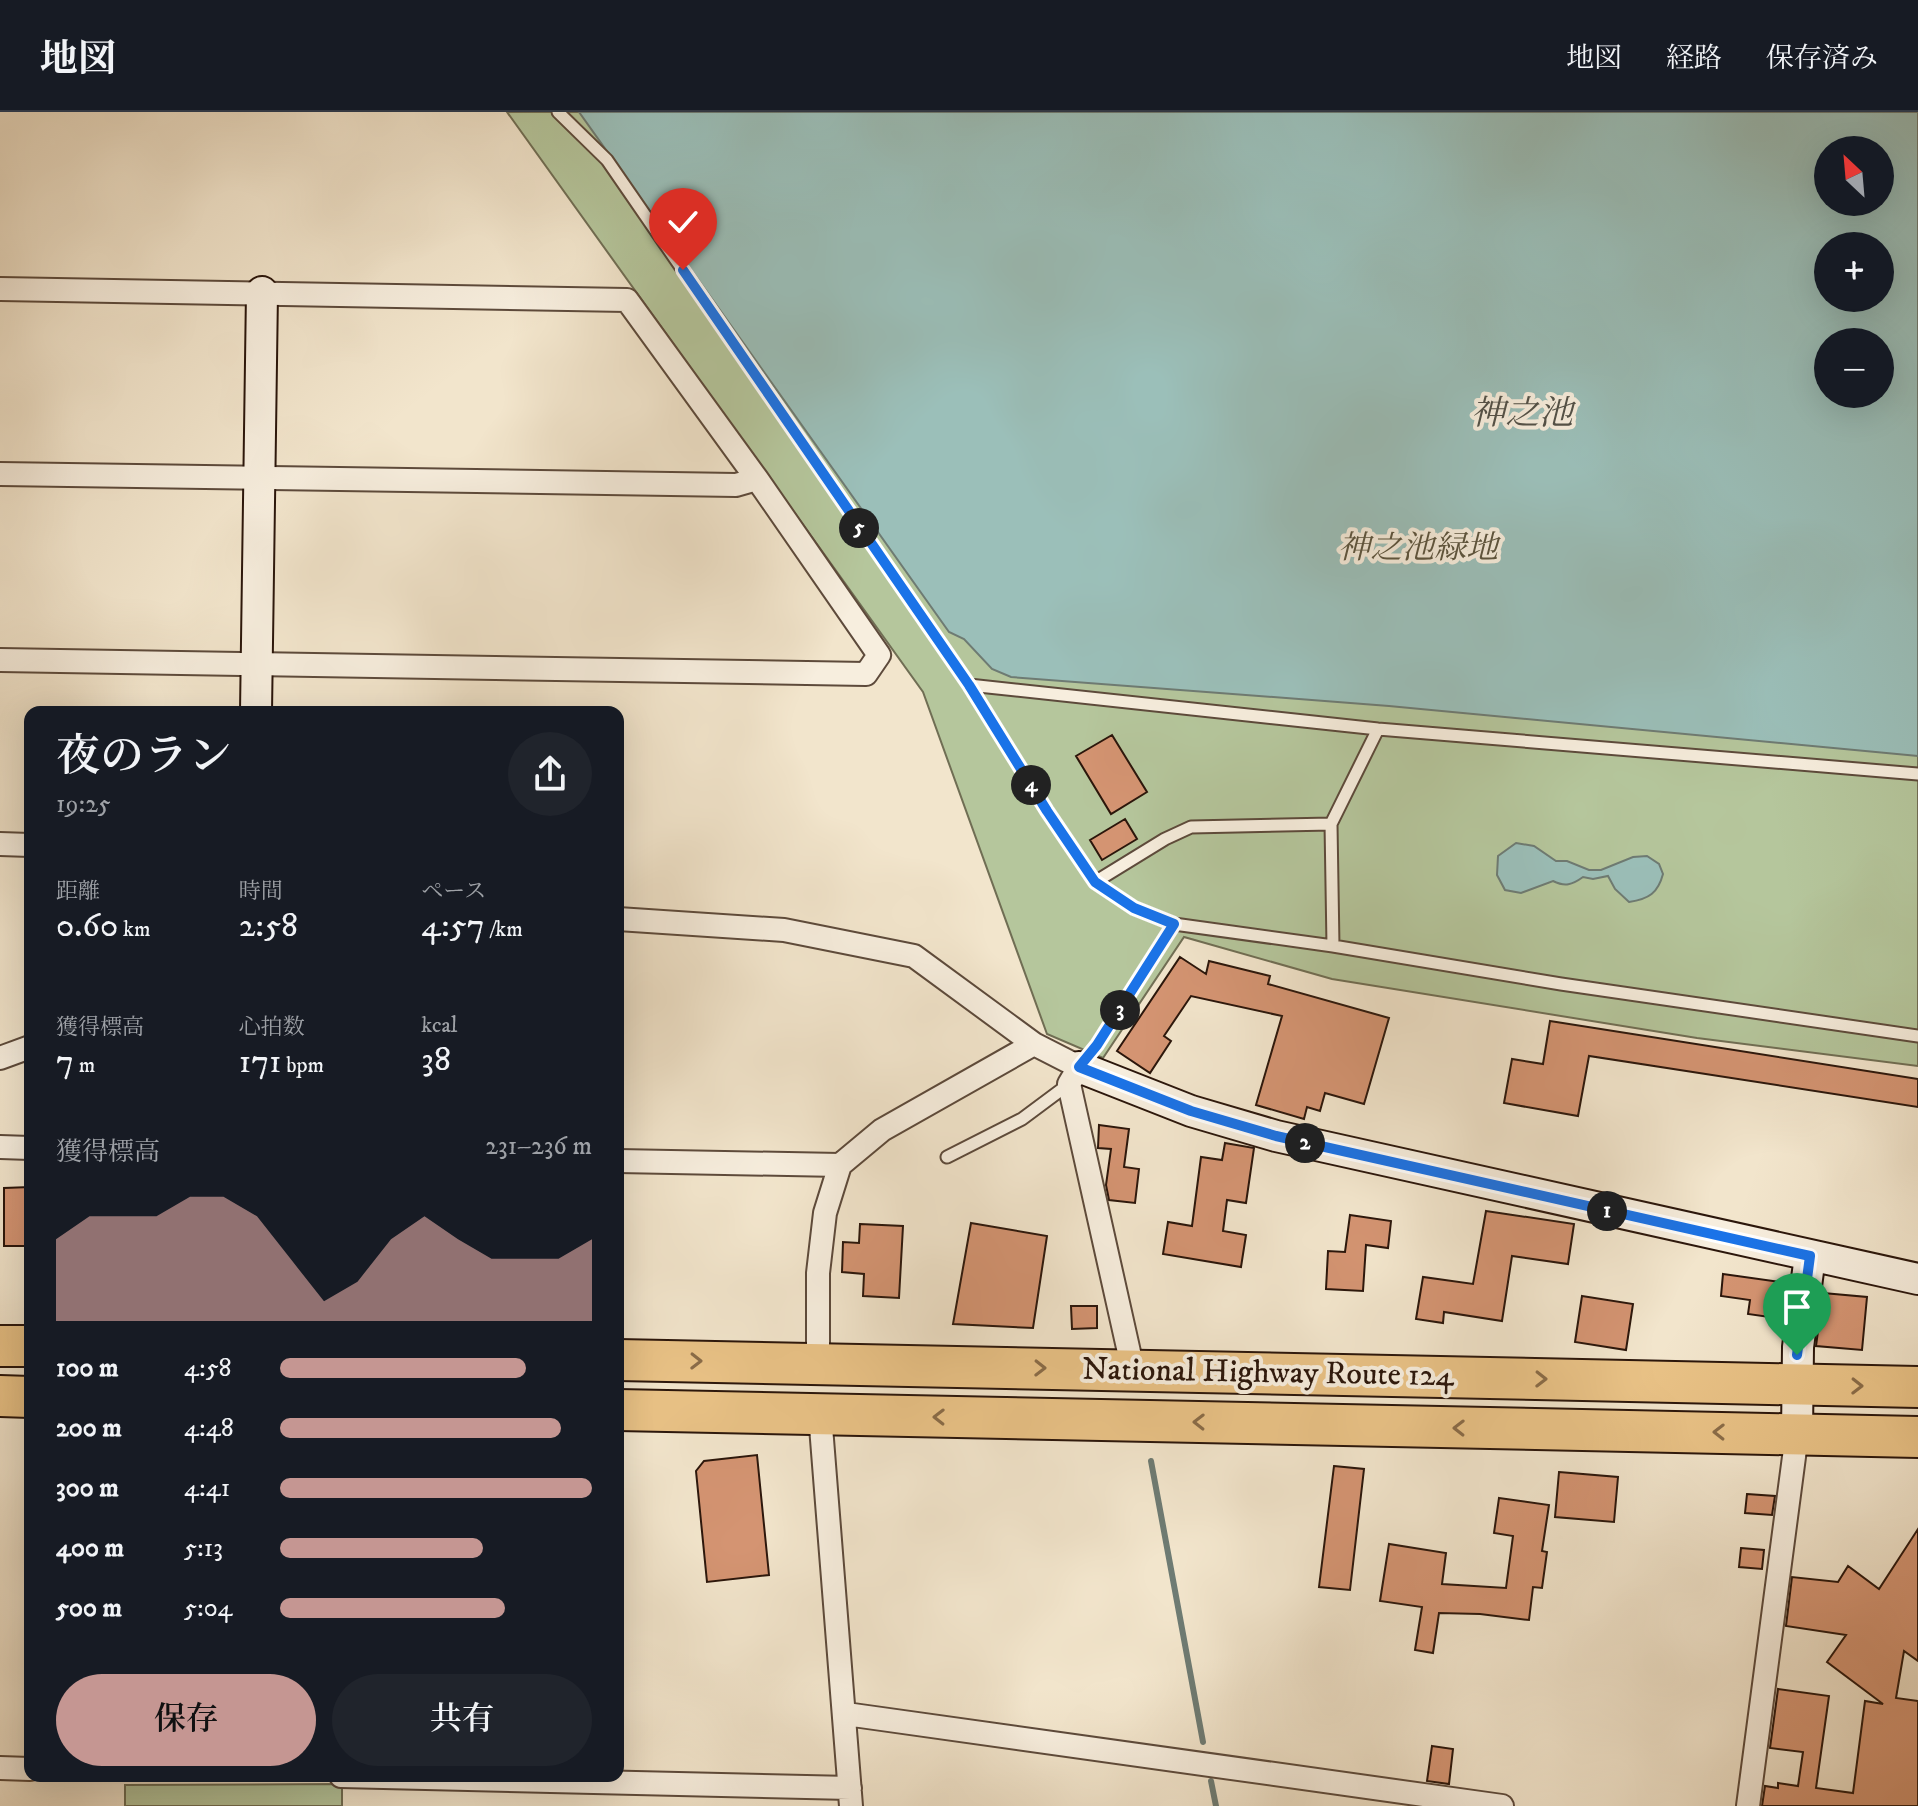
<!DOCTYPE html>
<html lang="ja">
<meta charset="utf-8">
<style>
:root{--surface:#171b24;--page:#20242c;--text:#f1f3f6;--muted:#9ea1a6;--line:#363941;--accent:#c59692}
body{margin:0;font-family:"IM FELL DW Pica","Noto Serif JP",serif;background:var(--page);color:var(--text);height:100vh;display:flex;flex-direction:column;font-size:30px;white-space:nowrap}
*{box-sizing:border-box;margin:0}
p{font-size:26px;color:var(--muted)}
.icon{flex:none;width:44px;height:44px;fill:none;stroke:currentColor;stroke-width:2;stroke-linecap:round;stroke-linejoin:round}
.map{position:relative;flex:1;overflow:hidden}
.sheet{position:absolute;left:24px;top:594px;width:600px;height:1076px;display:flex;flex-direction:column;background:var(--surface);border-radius:16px;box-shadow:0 8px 32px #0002}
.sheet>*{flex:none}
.needle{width:52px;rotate:334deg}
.buttons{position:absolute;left:1814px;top:24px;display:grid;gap:16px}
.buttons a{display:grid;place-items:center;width:80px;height:80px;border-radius:50%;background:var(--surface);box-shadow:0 8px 32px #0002;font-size:40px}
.pin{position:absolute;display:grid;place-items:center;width:68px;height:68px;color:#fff;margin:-82px -34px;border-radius:50% 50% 50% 0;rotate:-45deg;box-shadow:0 0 8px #0007}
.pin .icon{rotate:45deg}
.km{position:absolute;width:40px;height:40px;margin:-20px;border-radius:50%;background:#222;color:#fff;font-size:22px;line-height:40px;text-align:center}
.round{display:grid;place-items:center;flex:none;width:84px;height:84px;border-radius:42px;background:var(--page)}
.summary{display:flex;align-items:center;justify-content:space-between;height:136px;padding:0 32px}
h1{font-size:44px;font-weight:600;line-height:60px}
.figures{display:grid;grid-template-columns:repeat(3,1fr);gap:12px;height:136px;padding:8px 32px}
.figures div{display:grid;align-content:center}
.figures b{font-size:34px;font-weight:600}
.figures small{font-size:22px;font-weight:400}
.figures p{font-size:22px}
.chart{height:224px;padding:16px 32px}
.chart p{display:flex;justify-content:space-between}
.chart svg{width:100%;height:144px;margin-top:8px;fill:var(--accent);opacity:.7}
.button{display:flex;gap:16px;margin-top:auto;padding:16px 32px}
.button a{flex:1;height:92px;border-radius:48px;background:var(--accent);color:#111;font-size:32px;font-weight:600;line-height:92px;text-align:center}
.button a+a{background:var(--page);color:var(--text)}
ul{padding:0 32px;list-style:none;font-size:26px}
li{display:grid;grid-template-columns:128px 96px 1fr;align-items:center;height:60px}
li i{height:20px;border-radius:10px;background:var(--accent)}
header{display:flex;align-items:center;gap:48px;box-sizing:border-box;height:112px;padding:0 40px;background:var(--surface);border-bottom:2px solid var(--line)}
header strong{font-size:38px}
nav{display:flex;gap:44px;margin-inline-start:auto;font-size:28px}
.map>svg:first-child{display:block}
.green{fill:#b5c69c;stroke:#706e54;stroke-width:2;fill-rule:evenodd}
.water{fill:#9bbfb9;stroke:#6e7b73;stroke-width:2;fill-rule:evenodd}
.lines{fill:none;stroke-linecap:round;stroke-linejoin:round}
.stream{stroke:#6e7b73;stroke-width:6}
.building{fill:#d49472;stroke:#2b160b;stroke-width:2}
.lane-casing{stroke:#5d4a3b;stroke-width:15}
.street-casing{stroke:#5d4a3b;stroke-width:26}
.secondary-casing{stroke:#2b160b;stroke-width:34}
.highway-casing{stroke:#2b160b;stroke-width:44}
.lane{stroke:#f7eede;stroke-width:11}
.street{stroke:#f7eede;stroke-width:22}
.secondary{stroke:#f7eede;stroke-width:30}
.highway{stroke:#e9c286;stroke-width:40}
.oneway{stroke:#8a6c48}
.route-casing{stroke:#fff;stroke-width:16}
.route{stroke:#1a73e8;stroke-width:10}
.labels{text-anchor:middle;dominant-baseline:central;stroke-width:8;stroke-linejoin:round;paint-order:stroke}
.park-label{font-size:32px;font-style:italic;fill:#5b543e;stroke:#f7eede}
.street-label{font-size:32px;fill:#2b160b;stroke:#f7eede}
.water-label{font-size:34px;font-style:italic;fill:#525148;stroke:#f7eede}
</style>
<header>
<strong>地図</strong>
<nav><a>地図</a><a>経路</a><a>保存済み</a></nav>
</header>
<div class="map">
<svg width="1918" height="1694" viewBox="0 0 1918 1694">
<rect width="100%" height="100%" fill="#f2e5cc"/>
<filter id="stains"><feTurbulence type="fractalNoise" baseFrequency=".0025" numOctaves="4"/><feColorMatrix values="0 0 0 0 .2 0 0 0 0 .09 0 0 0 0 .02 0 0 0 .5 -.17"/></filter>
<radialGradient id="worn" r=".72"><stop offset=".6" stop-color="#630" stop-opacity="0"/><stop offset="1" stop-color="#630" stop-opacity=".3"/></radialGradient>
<!-- green -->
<path class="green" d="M 507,0 L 1918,0 L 1918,954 L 1697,926 L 1332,867 L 1184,825 L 1103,946 L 1047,922 L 923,580 ZM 1828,38 L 1880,38 L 1880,90 L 1828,90 ZM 1828,134 L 1880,134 L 1880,186 L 1828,186 ZM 1828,230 L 1880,230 L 1880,282 L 1828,282 Z
M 342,1672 L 342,1694 L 125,1694 L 125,1673 Z"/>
<!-- water -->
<path class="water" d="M 579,0 L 1918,0 L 1918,644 L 1389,594 L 1011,565 L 992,557 L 964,527 L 949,520 ZM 1828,38 L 1880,38 L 1880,90 L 1828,90 ZM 1828,134 L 1880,134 L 1880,186 L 1828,186 ZM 1828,230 L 1880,230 L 1880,282 L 1828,282 Z
M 1516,731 L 1534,734 L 1556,749 L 1567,749 L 1589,758 L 1601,758 L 1633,745 L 1647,744 L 1659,752 L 1663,762 C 1658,781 1649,787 1629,790 L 1615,777 L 1608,764 L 1593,767 L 1583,765 C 1572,773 1565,775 1553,769 L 1521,781 L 1505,778 L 1497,763 L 1498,744 Z"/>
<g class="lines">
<!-- stream -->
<path class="stream" d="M 1151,1349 L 1203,1630
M 1211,1669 L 1216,1694"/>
</g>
<!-- building -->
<path class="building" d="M 1112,623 L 1147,680 L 1111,702 L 1076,644 Z
M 1125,707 L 1137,727 L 1102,748 L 1090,728 Z
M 1180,845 L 1206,862 L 1209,849 L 1270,864 L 1268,872 L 1389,906 L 1364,992 L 1325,981 L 1320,999 L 1307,995 L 1304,1007 L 1256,993 L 1282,904 L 1191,884 L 1164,924 L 1171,929 L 1150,961 L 1117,939 Z
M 1550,909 L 1918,967 L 1918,995 L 1589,944 L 1578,1004 L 1504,991 L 1512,947 L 1543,952 Z
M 1099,1013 L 1129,1017 L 1124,1055 L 1139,1057 L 1135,1091 L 1109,1088 L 1106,1073 L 1111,1037 L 1098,1036 Z
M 1225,1031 L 1254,1036 L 1246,1091 L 1227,1088 L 1223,1119 L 1246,1123 L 1241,1155 L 1163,1142 L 1168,1110 L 1192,1114 L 1201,1045 L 1222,1048 Z
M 30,1075 L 28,1134 L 4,1134 L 4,1076 Z
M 1486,1099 L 1574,1112 L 1568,1152 L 1512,1144 L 1502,1209 L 1444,1200 L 1443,1211 L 1416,1207 L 1423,1165 L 1473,1172 Z
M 1350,1103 L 1391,1109 L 1388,1136 L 1366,1133 L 1363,1179 L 1326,1177 L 1328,1139 L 1345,1140 Z
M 971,1111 L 1047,1124 L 1033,1216 L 953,1212 Z
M 860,1112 L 903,1114 L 899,1186 L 863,1184 L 864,1162 L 842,1160 L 843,1130 L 859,1131 Z
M 1723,1162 L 1788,1171 L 1784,1207 L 1748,1202 L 1750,1188 L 1721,1184 Z
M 1823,1181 L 1867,1185 L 1862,1238 L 1816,1234 Z
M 1582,1184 L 1633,1192 L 1626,1238 L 1575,1230 Z
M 1071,1194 L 1097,1194 L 1097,1216 L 1072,1217 Z
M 757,1343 L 769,1463 L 707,1470 L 696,1359 L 704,1349 Z
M 1334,1354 L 1364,1357 L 1350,1478 L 1319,1475 Z
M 1559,1360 L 1618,1365 L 1614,1410 L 1555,1405 Z
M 1747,1382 L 1775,1384 L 1772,1403 L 1745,1401 Z
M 1499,1386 L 1549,1393 L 1542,1439 L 1547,1440 L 1542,1476 L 1533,1475 L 1529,1508 L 1480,1502 L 1439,1501 L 1433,1541 L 1415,1538 L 1422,1495 L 1380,1489 L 1389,1432 L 1446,1441 L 1442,1472 L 1506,1476 L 1513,1424 L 1494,1421 Z
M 1918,1417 L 1918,1549 L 1904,1539 L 1896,1586 L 1918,1589 L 1918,1694 L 1762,1694 L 1765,1674 L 1778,1676 L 1778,1671 L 1798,1674 L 1803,1640 L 1770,1636 L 1778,1577 L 1829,1584 L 1816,1676 L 1853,1681 L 1865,1589 L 1883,1592 L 1827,1550 L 1846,1523 L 1786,1514 L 1792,1465 L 1838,1470 L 1848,1454 L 1879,1477 Z
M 1741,1436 L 1764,1438 L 1762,1457 L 1739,1455 Z
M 1432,1634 L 1453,1637 L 1449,1672 L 1427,1669 Z"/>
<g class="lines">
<defs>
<path id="lane" d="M 558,0 L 607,48 L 969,573 L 1047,699 L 1095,770 L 1134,796 L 1174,812 L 1333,834 L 1561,872 L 1918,924
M 969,573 L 1378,617 L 1918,662
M 1095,770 L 1165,727 L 1191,715 L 1331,712
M 1333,834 L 1331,712 L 1378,617
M 1080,955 L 1097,933 L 1174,812
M 947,1045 L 1022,1007 L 1069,972"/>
<path id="street" d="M 0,177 L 627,188 L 757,367 L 879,543 L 866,562 L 0,548
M 0,362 L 736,373 L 757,367
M 0,732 L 30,733
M 618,807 L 784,818 L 914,844 L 1034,932 L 1079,955 L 1069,972 L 1133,1258
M 0,946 L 30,935
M 0,1035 L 30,1036
M 618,1049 L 840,1053
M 818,1252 L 818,1161 L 825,1101 L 840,1053 L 882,1018 L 1034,932
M 820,1302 L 851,1694
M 846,1602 L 1502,1694
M 0,1656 L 30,1657
M 341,1664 L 850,1676
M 1748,1694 L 1797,1322"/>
<path id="secondary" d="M 256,600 L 262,180
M 1079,955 L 1191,999 L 1276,1024 L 1918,1167
M 1797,1322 L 1798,1235 L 1810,1144"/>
<path id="highway" d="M 0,1234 L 30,1234
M 618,1248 L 1918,1275
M 0,1284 L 30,1285
M 618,1298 L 1918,1325"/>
</defs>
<!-- lane casing -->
<use href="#lane" class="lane-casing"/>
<!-- street casing -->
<use href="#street" class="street-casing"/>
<!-- secondary casing -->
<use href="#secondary" class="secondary-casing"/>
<!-- highway casing -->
<use href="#highway" class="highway-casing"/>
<!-- lane -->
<use href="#lane" class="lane"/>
<!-- street -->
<use href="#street" class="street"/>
<!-- secondary -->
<use href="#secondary" class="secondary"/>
<!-- highway -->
<use href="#highway" class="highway"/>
</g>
<!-- one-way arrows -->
<defs><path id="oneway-chevron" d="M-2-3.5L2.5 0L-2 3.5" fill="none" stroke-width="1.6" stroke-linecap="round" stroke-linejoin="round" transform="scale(2)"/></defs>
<g class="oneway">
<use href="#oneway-chevron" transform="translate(696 1249) rotate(1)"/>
<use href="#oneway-chevron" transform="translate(1040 1256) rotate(1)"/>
<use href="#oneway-chevron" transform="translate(1541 1267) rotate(1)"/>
<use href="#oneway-chevron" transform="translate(1857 1274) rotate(1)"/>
<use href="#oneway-chevron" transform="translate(939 1305) rotate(-179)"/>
<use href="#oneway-chevron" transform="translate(1199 1310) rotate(-179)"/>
<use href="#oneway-chevron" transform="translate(1459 1316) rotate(-179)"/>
<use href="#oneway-chevron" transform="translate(1719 1320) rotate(-179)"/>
</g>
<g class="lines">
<defs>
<path id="route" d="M 683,158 L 969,573 L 1047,699 L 1095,770 L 1134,796 L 1174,812 L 1097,933 L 1079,955 L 1191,999 L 1276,1024 L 1810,1144 L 1797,1243"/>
</defs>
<!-- route casing -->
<use href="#route" class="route-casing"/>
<!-- route -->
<use href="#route" class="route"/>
</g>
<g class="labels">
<!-- park labels -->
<g class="park-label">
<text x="1418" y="437">神之池緑地</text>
</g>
<!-- street labels -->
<g class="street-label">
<text transform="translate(1268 1261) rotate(1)">National Highway Route 124</text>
</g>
<!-- water labels -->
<g class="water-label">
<text x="1522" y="302">神之池</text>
</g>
</g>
<rect width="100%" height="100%" filter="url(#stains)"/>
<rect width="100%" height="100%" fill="url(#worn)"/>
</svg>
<div class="buttons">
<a><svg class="needle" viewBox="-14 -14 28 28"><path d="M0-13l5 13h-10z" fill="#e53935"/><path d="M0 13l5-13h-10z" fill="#9ea1a6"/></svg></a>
<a>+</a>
<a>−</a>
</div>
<div class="pin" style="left:1797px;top:1243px;background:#1e9e55"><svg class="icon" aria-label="arrive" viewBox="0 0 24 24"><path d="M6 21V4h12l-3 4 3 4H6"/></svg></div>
<div class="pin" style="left:683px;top:158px;background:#d93025"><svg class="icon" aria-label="check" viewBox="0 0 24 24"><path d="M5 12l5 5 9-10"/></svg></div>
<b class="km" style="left:1607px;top:1099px">1</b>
<b class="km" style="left:1305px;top:1031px">2</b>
<b class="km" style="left:1120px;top:898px">3</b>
<b class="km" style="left:1031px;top:673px">4</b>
<b class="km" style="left:859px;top:416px">5</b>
<section class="sheet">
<div class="summary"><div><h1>夜のラン</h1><p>19:25</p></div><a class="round"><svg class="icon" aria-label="share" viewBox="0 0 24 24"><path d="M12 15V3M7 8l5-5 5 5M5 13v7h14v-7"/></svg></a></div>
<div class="figures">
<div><p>距離</p><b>0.60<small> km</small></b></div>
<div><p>時間</p><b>2:58</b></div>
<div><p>ペース</p><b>4:57<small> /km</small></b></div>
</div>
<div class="figures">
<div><p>獲得標高</p><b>7<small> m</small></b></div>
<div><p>心拍数</p><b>171<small> bpm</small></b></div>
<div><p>kcal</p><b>38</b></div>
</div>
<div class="chart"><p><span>獲得標高</span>231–236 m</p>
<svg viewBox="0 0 160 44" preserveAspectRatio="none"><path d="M0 44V19L10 12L20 12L30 12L40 6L50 6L60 12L70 25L80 38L90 32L100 19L110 12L120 19L130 25L140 25L150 25L160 19V44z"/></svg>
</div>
<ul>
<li><b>100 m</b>4:58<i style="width:79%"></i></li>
<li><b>200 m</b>4:48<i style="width:90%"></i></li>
<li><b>300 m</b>4:41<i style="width:100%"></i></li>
<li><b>400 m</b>5:13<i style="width:65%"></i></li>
<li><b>500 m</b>5:04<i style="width:72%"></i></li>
</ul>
<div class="button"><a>保存</a><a>共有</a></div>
</section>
</div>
